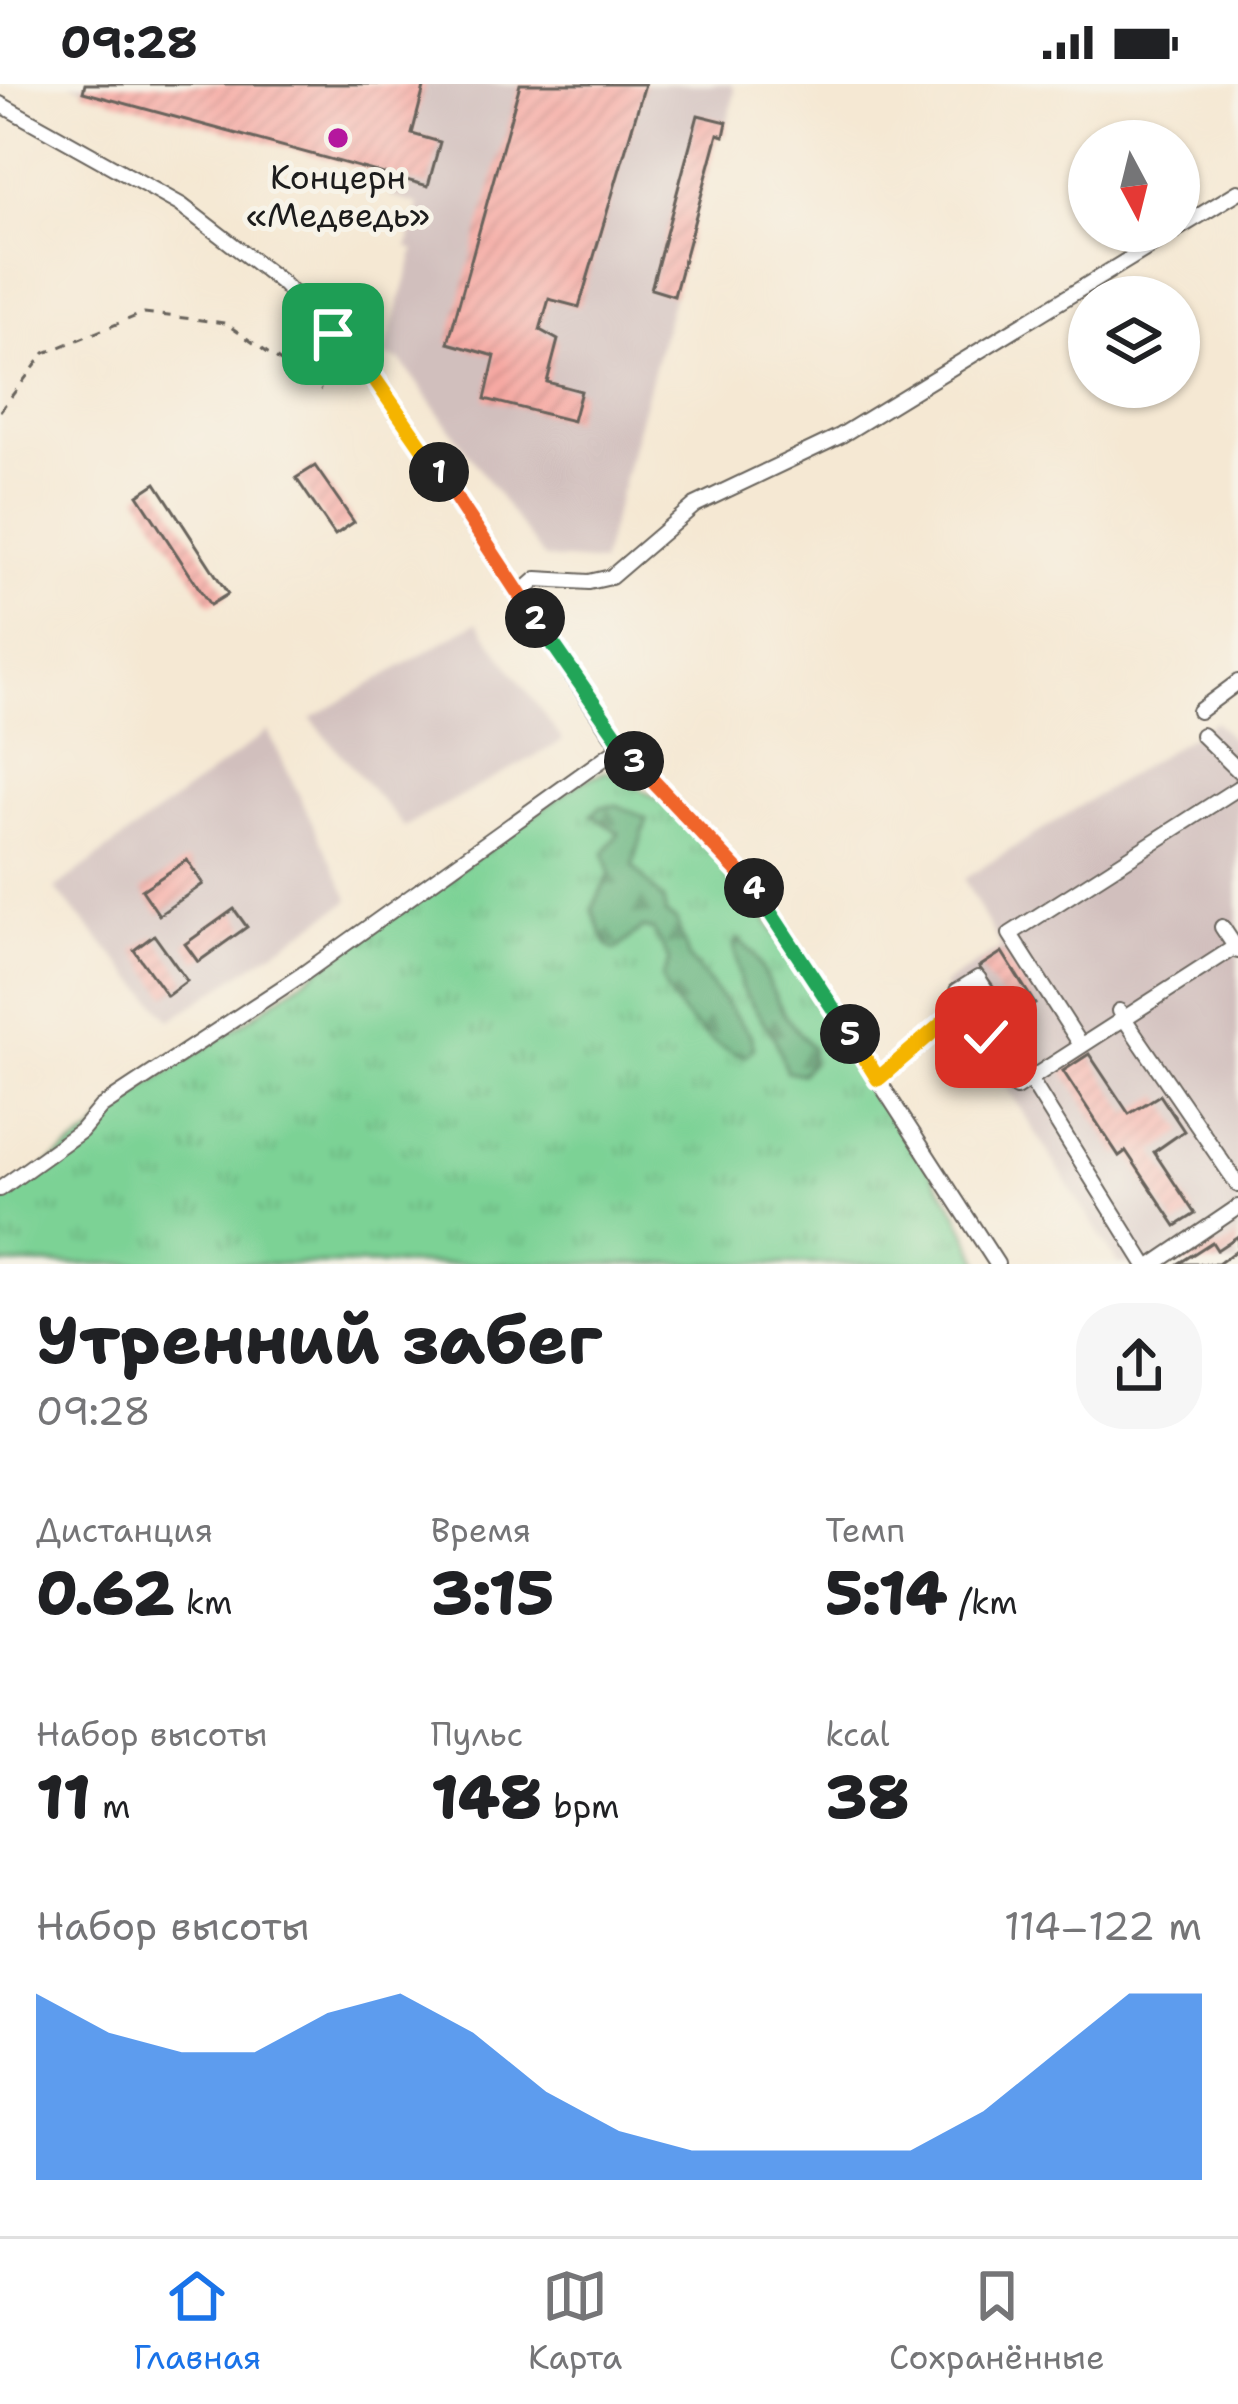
<!DOCTYPE html>
<html lang="ru">
<meta charset="utf-8">
<style>
:root{--surface:#fff;--page:#f6f6f6;--text:#202124;--muted:#757577;--line:#e0e0e0;--accent:#1a73e8}
body{margin:0;font-family:"Shantell Sans",sans-serif;background:var(--page);color:var(--text);height:100vh;display:flex;flex-direction:column;font-size:45px;white-space:nowrap}
*{box-sizing:border-box;margin:0}
p{font-size:39px;color:var(--muted)}
.icon{flex:none;width:66px;height:66px;fill:none;stroke:currentColor;stroke-width:2;stroke-linecap:round;stroke-linejoin:round}
.map{position:relative;height:1180px;overflow:hidden}
.drawer{display:flex;flex-direction:column;background:var(--surface);flex:1}
.drawer>*{flex:none}
.needle{width:78px;rotate:173deg}
.tools{position:absolute;left:1068px;top:36px;display:grid;gap:24px}
.tools a{display:grid;place-items:center;width:132px;height:132px;border-radius:50%;background:var(--surface);box-shadow:0 3px 9px #0004;font-size:60px}
.pin{position:absolute;display:grid;place-items:center;width:102px;height:102px;color:#fff;margin:-51px;border-radius:24px;box-shadow:0 6px 18px #0006}
.km{position:absolute;width:60px;height:60px;margin:-30px;border-radius:50%;background:#222;color:#fff;font-size:33px;line-height:60px;text-align:center}
.round{display:grid;place-items:center;flex:none;width:126px;height:126px;border-radius:48px;background:var(--page)}
.head{display:flex;align-items:center;justify-content:space-between;height:204px;padding:0 36px}
h1{font-size:66px;font-weight:800;line-height:90px}
.metrics{display:grid;grid-template-columns:repeat(3,1fr);gap:18px;height:204px;padding:12px 36px}
.metrics div{display:grid;align-content:center}
.metrics b{font-size:60px;font-weight:800}
.metrics small{font-size:33px;font-weight:400}
.metrics p{font-size:33px}
.chart{height:336px;padding:24px 36px}
.chart p{display:flex;justify-content:space-between}
.chart svg{width:100%;height:216px;margin-top:12px;fill:var(--accent);opacity:.7}
.status{display:flex;justify-content:space-between;align-items:center;height:84px;padding:0 60px;background:var(--surface);direction:ltr}
.status svg{height:33px;fill:currentColor}
.dock{display:flex;justify-content:space-around;align-items:center;height:168px;border-top:3px solid var(--line);background:var(--surface);font-size:33px;color:var(--muted)}
.dock a{display:grid;justify-items:center;gap:6px}
.dock .selected{color:var(--accent)}
.map>svg:first-child{display:block}
.industrial{fill:#d1bfbd}
.grass{fill:url(#grass-tufts);stroke:#4c7758;stroke-width:3}
.forest{fill:url(#forest-firs);stroke:#40684d;stroke-width:3}
.building{fill:url(#building-hatch)}
.lines{fill:none;stroke-linecap:round;stroke-linejoin:round}
.minor-casing{stroke:#68635c;stroke-width:18}
.path{stroke:#68635c;stroke-width:3;stroke-dasharray:9 9;stroke-linecap:butt}
.minor{stroke:#fff;stroke-width:14}
.split-1-casing{stroke:#fff;stroke-width:24}
.split-2-casing{stroke:#fff;stroke-width:24}
.split-3-casing{stroke:#fff;stroke-width:24}
.split-4-casing{stroke:#fff;stroke-width:24}
.split-5-casing{stroke:#fff;stroke-width:24}
.split-6-casing{stroke:#fff;stroke-width:24}
.split-1{stroke:#f5b400;stroke-width:15}
.split-2{stroke:#f0652b;stroke-width:15}
.split-3{stroke:#22a559;stroke-width:15}
.split-4{stroke:#f0652b;stroke-width:15}
.split-5{stroke:#22a559;stroke-width:15}
.split-6{stroke:#f5b400;stroke-width:15}
.poi-dot{fill:#b5179e;stroke:#f7f3e8;stroke-width:4.5}
.labels{text-anchor:middle;dominant-baseline:central;stroke-width:10;stroke-linejoin:round;paint-order:stroke}
.poi-label{font-size:33px;fill:#1c1c1c;stroke:#f7f3e8}
</style>
<div class="status"><b>09:28</b><svg viewBox="0 0 49 12"><path d="M0 12V9h3v3zM5 12V6h3v6zM10 12V3h3v9zM15 12V0h3v12zM26 1h20v11H26zM47 4h2v5h-2z"/></svg></div>
<div class="map">
<svg width="1238" height="1180" viewBox="0 0 1238 1180">
<defs>
<pattern id="grass-tufts" width="24" height="20" patternUnits="userSpaceOnUse" patternTransform="scale(3)"><rect width="24" height="20" fill="#7cd295"/><path d="M3 7l-1-3M5 7V3M7 7l1-3M15 17l-1-3M17 17v-4M19 17l1-3" fill="none" stroke="#6bb480"/></pattern>
<pattern id="forest-firs" width="22" height="20" patternUnits="userSpaceOnUse" patternTransform="scale(3)"><rect width="22" height="20" fill="#65b47e"/><path d="M5 1l3.5 6h-7zM16 11l3.5 6h-7z" fill="#529266"/></pattern>
<pattern id="building-hatch" width="6" height="6" patternUnits="userSpaceOnUse" patternTransform="scale(3)"><rect width="6" height="6" fill="#f6a9a3"/><path d="M-1 1l2-2M0 6l6-6M5 7l2-2" fill="none" stroke="#d2918c"/></pattern>
</defs>
<rect width="100%" height="100%" fill="#f7f3e8"/>
<filter id="ink" filterUnits="userSpaceOnUse"><feTurbulence type="fractalNoise" baseFrequency=".00833" numOctaves="2"/><feDisplacementMap in="SourceGraphic" scale="24" xChannelSelector="R" yChannelSelector="G"/><feConvolveMatrix kernelMatrix="1 2 1 2 8 2 1 2 1" color-interpolation-filters="sRGB"/></filter>
<filter id="wash" filterUnits="userSpaceOnUse"><feTurbulence type="fractalNoise" baseFrequency=".004" numOctaves="4" result="noise"/><feDisplacementMap in="SourceGraphic" scale="48" xChannelSelector="R" yChannelSelector="G"/><feGaussianBlur stdDeviation="2.7" result="paint"/><feColorMatrix in="noise" values="0 0 0 0 0 0 0 0 0 0 0 0 0 0 0 0 0 1.4 0 .05"/><feComposite in="paint" operator="in"/></filter>
<g filter="url(#wash)">
<rect width="100%" height="100%" fill="#f5e8d3"/>
<!-- industrial -->
<path class="industrial" d="M 70,0 L 731,0 L 735,7 L 724,52 L 717,51 L 601,479 L 544,474 L 401,277 L 384,272 L 415,166 L 408,163 L 419,121 L 389,112 L 394,93 Z
M 477,538 L 563,657 L 404,743 L 311,635 Z
M 1215,637 L 1238,662 L 1238,1180 L 1118,1180 L 943,901 L 1001,864 L 964,795 Z
M 268,647 L 350,816 L 171,936 L 55,805 Z"/>
<!-- grass -->
<path class="grass" d="M 607,687 L 669,721 L 744,801 L 955,1125 L 981,1180 L 0,1180 L 0,1114 L 95,1047 L 112,1025 L 243,939 L 583,696 Z"/>
<!-- forest -->
<path class="forest" d="M 618,721 L 647,735 L 633,782 L 663,816 L 666,830 L 676,836 L 689,874 L 750,950 L 754,964 L 746,972 C 716,968 667,922 662,893 L 670,877 L 653,846 L 642,844 L 615,867 L 607,862 L 592,825 L 610,789 L 604,769 L 619,749 L 592,731 L 600,723 Z
M 738,855 L 754,870 L 785,932 L 812,964 L 811,979 L 801,990 L 786,987 L 775,955 L 741,904 L 734,860 Z"/>
<g id="blocks">
<!-- building -->
<path class="building" d="M 85,0 L 425,0 L 412,50 L 440,58 L 428,102 L 83,8 Z
M 520,0 L 645,0 L 579,223 L 549,215 L 540,246 L 558,256 L 547,298 L 581,307 L 573,337 L 485,315 L 495,272 L 448,259 Z
M 698,31 L 727,38 L 724,52 L 718,50 L 674,212 L 651,205 Z
M 315,382 L 354,438 L 335,451 L 296,394 Z
M 156,399 L 228,510 L 210,521 L 138,411 Z
M 187,776 L 203,800 L 159,831 L 142,806 Z
M 234,825 L 247,843 L 198,878 L 185,860 Z
M 154,851 L 187,897 L 167,912 L 134,866 Z
M 1002,868 L 1035,920 L 1015,932 L 979,883 Z
M 1089,970 L 1129,1030 L 1160,1011 L 1184,1047 L 1154,1068 L 1195,1130 L 1176,1142 L 1126,1067 L 1119,1072 L 1063,987 Z
M 1238,1152 L 1238,1165 L 1218,1180 L 1178,1180 L 1212,1158 L 1217,1166 Z"/>
</g>
</g>
<g filter="url(#ink)">
<use href="#blocks" fill-opacity="0" stroke="#68635c" stroke-width="3"/>
<g class="lines">
<defs>
<path id="minor" d="M 0,20 L 181,121 L 281,198 L 372,291 L 620,663 L 751,799 L 997,1180
M 1179,144 L 1238,108
M 520,510 L 537,495 L 589,498 L 611,493 L 695,421 L 840,352 L 1175,147
M 1199,627 L 1238,598
M 1202,651 L 1238,686
M 1222,843 L 1238,867
M 1119,927 L 1238,1101
M 984,950 L 1005,936 L 978,894 L 957,907 L 1016,1004 L 1238,861
M 1081,961 L 1010,850 L 1238,704
M 878,995 L 965,920
M 1030,995 L 1145,1180
M 0,1105 L 81,1047 L 101,1023 L 303,890 L 620,663
M 1154,1180 L 1238,1123"/>
</defs>
<!-- minor casing -->
<use href="#minor" class="minor-casing"/>
<!-- path -->
<path class="path" d="M 0,327 L 45,269 L 144,229 L 225,239 L 321,306"/>
<!-- minor -->
<use href="#minor" class="minor"/>
</g>
</g>
<g class="lines" filter="url(#ink)">
<defs>
<path id="split-1" d="M 333,250 L 372,291 L 439,388"/>
<path id="split-2" d="M 439,388 L 535,534"/>
<path id="split-3" d="M 535,534 L 634,677"/>
<path id="split-4" d="M 634,677 L 754,804"/>
<path id="split-5" d="M 754,804 L 850,950"/>
<path id="split-6" d="M 850,950 L 878,995 L 965,920 L 986,953"/>
</defs>
<!-- split-1 casing -->
<use href="#split-1" class="split-1-casing"/>
<!-- split-2 casing -->
<use href="#split-2" class="split-2-casing"/>
<!-- split-3 casing -->
<use href="#split-3" class="split-3-casing"/>
<!-- split-4 casing -->
<use href="#split-4" class="split-4-casing"/>
<!-- split-5 casing -->
<use href="#split-5" class="split-5-casing"/>
<!-- split-6 casing -->
<use href="#split-6" class="split-6-casing"/>
<!-- split-1 -->
<use href="#split-1" class="split-1"/>
<!-- split-2 -->
<use href="#split-2" class="split-2"/>
<!-- split-3 -->
<use href="#split-3" class="split-3"/>
<!-- split-4 -->
<use href="#split-4" class="split-4"/>
<!-- split-5 -->
<use href="#split-5" class="split-5"/>
<!-- split-6 -->
<use href="#split-6" class="split-6"/>
</g>
<!-- markers -->
<circle class="poi-dot" cx="338" cy="54" r="12"/>
<g class="labels">
<!-- poi labels -->
<g class="poi-label">
<text x="338" y="93">Концерн<tspan x="338" dy="38">«Медведь»</tspan></text>
</g>
</g>
</svg>
<div class="tools">
<a><svg class="needle" viewBox="-14 -14 28 28"><path d="M0-13l5 13h-10z" fill="#e53935"/><path d="M0 13l5-13h-10z" fill="#757577"/></svg></a>
<a><svg class="icon" aria-label="layers" viewBox="0 0 24 24"><path d="M12 4l9 5-9 5-9-5zM3 14l9 5 9-5"/></svg></a>
</div>
<div class="pin" style="left:333px;top:250px;background:#1e9e55"><svg class="icon" aria-label="arrive" viewBox="0 0 24 24"><path d="M6 21V4h12l-3 4 3 4H6"/></svg></div>
<div class="pin" style="left:986px;top:953px;background:#d93025"><svg class="icon" aria-label="check" viewBox="0 0 24 24"><path d="M5 12l5 5 9-10"/></svg></div>
<b class="km" style="left:439px;top:388px">1</b>
<b class="km" style="left:535px;top:534px">2</b>
<b class="km" style="left:634px;top:677px">3</b>
<b class="km" style="left:754px;top:804px">4</b>
<b class="km" style="left:850px;top:950px">5</b>
</div>
<section class="drawer">
<div class="head"><div><h1>Утренний забег</h1><p>09:28</p></div><a class="round"><svg class="icon" aria-label="share" viewBox="0 0 24 24"><path d="M12 15V3M7 8l5-5 5 5M5 13v7h14v-7"/></svg></a></div>
<div class="metrics">
<div><p>Дистанция</p><b>0.62<small> km</small></b></div>
<div><p>Время</p><b>3:15</b></div>
<div><p>Темп</p><b>5:14<small> /km</small></b></div>
</div>
<div class="metrics">
<div><p>Набор высоты</p><b>11<small> m</small></b></div>
<div><p>Пульс</p><b>148<small> bpm</small></b></div>
<div><p>kcal</p><b>38</b></div>
</div>
<div class="chart"><p><span>Набор высоты</span>114–122 m</p>
<svg viewBox="0 0 160 44" preserveAspectRatio="none"><path d="M0 44V6L10 14L20 18L30 18L40 10L50 6L60 14L70 26L80 34L90 38L100 38L110 38L120 38L130 30L140 18L150 6L160 6V44z"/></svg>
</div>
</section>
<nav class="dock">
<a class="selected"><svg class="icon" aria-label="home" viewBox="0 0 24 24"><path d="M3 11l9-7 9 7M6 9v11h12V9"/></svg>Главная</a>
<a><svg class="icon" aria-label="map" viewBox="0 0 24 24"><path d="M3 6l6-2 6 2 6-2v14l-6 2-6-2-6 2zM9 4v14M15 6v14"/></svg>Карта</a>
<a><svg class="icon" aria-label="saved" viewBox="0 0 24 24"><path d="M7 4h10v16l-5-4-5 4z"/></svg>Сохранённые</a>
</nav>
